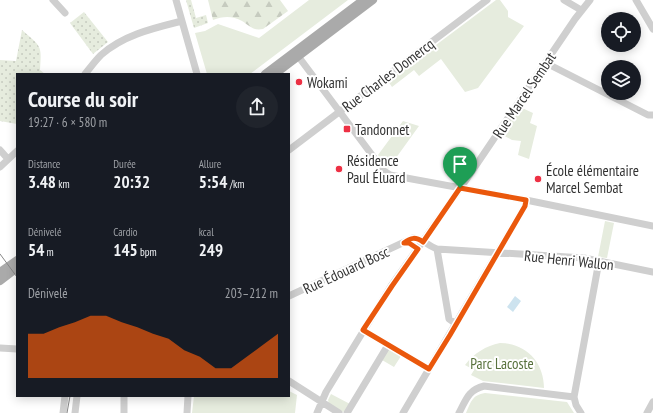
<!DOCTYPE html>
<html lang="fr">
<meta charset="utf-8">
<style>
:root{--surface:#171b24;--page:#20242c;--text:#f1f3f6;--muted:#9ea1a6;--accent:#ea580c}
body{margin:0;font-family:"PT Sans Narrow",sans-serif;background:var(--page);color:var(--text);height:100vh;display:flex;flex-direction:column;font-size:15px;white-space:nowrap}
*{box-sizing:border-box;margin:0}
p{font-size:13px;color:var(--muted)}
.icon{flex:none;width:22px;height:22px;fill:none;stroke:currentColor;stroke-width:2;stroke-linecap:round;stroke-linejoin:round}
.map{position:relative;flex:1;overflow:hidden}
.drawer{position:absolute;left:16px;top:73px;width:274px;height:324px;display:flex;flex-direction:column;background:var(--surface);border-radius:0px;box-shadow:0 2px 10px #0003}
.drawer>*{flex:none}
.tools{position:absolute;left:601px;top:12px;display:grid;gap:8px}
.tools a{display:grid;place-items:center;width:40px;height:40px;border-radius:50%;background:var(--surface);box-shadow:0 2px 10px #0003;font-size:20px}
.pin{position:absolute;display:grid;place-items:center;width:34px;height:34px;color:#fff;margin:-41px -17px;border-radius:50% 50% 50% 0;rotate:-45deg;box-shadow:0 0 4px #0007}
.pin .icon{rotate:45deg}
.round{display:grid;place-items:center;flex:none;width:42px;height:42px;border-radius:21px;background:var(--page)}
.summary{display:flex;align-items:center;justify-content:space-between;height:68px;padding:0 12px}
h1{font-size:22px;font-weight:700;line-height:30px}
.figures{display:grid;grid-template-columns:repeat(3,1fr);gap:6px;height:68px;padding:4px 12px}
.figures div{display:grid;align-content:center}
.figures b{font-size:17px;font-weight:700}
.figures small{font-size:11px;font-weight:400}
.figures p{font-size:11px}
.chart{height:112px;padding:8px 12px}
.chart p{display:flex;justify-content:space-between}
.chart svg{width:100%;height:72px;margin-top:4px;fill:var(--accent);opacity:.7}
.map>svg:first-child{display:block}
.green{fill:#e6ecde}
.forest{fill:url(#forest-firs)}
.garden{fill:url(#garden-dots)}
.water{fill:#cde3ef}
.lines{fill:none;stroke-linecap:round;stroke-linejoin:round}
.minor{stroke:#cfcfcf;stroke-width:7}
.major{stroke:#aaa;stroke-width:8}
.tram{stroke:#878787;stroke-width:1}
.route-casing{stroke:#fff;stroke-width:8}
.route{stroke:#ea580c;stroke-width:5}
.poi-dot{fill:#ed3044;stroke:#fff;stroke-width:1.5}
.labels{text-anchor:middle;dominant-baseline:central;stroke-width:4;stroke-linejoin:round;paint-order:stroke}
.street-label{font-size:15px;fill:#323232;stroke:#fff}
.poi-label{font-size:15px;fill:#323232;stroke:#fff;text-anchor:start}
.park-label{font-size:15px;fill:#57713c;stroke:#fff}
</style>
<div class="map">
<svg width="653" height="413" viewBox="0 0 653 413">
<defs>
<pattern id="forest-firs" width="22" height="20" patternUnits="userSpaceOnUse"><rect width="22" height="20" fill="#e6ecde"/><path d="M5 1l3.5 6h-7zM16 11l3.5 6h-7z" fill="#c6cbbf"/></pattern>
<pattern id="garden-dots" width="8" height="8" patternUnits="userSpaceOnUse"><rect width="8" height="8" fill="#e6ecde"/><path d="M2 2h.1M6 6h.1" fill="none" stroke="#c6cbbf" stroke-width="1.8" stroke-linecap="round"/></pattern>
</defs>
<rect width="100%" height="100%" fill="#fff"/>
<!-- green -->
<path class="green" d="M 309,0 L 348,0 L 250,74 L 207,74 L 195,33 L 205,31 L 218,24 L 259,38 Z
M 496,0 L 500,0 L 508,11 L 508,17 L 524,26 L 478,88 L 465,92 L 441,59 L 419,76 L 414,70 L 392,87 L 388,81 Z
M 520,107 L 533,113 L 530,123 L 537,126 L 529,159 L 518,155 L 521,141 L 512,140 L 501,134 Z
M 403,121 L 419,126 L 388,169 L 378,155 Z
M 605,221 L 614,223 L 607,258 L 598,257 Z
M 500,343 C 526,343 544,362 544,388 L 483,381 L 471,375 L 474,370 L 465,365 C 474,353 486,346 500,343 Z
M 389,348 L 401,356 L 394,367 L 382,360 Z
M 289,391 L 297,395 L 295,413 L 192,413 L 194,396 L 289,396 Z
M 485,393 L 567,402 L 574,413 L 466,413 C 471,402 472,395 485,393 Z
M 331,394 L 350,404 L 345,411 L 343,412 L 329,404 L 328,400 Z"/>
<!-- forest -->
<path class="forest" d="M 208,0 L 280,0 L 288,11 L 263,29 C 253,31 250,26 242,21 C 233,16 223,16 213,20 Z"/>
<!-- garden -->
<path class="garden" d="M 186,0 L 191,0 L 196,18 L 206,15 L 208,23 L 194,28 Z
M 84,12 L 108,42 L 93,54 L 70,23 Z
M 22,30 C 41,47 42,44 40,70 L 45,74 L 17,74 L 17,124 L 0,121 L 0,60 L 16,61 Z"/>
<!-- water -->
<path class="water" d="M 515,296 L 521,301 L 513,312 L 507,307 Z"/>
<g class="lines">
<!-- minor -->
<path class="minor" d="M 53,0 L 65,13
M 176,0 L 197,74
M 564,0 L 581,10
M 636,0 L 653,29
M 298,56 L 384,171 L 390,175 L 526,200 L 653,226
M 546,63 L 648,115 L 653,115
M 85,74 C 90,68 95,61 101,55 C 123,35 154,28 182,21
M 0,150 L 8,159
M 289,150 L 487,0
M 0,167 L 17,151
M 437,249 L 449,319 L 456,324
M 289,296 L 413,238 C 422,238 428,246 437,249 L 584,258 L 653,272
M 363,330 L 429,369
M 0,348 L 17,349
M 289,381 L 339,413
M 63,413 L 65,396
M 75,413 L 77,396
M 124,413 L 124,396
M 187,413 L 188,396
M 317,413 L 326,392 L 391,286 L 464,183 L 575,19 L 590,0
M 347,413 L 388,345
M 403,413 L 525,206 L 526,200
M 459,413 C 466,400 468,390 484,386 L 574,397
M 581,413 L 576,405 L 574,397 L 599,261
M 647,413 L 653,402"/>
<!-- major -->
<path class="major" d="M 265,74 L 363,0
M 275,74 L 373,0
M 0,272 L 17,260
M 0,281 L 17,268"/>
<!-- tram -->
<path class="tram" d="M 0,254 L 17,277
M 67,413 L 70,396"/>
</g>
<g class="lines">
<defs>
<path id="route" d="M 460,188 L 526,200 L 525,206 L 450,335 L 429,369 L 363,330 L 392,286 L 418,249 L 409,243 L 404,243 C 411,237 416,237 423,242 Z"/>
</defs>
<!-- route casing -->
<use href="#route" class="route-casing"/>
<!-- route -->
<use href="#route" class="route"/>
</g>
<!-- markers -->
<g class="poi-dot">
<circle cx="299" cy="82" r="4"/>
<rect x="343" y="125" width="8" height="8" rx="2"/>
<circle cx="339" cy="169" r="4"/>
<circle cx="538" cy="179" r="4"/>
</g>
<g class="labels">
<!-- street labels -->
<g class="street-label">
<text transform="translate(388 75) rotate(-37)">Rue Charles Domercq</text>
<text transform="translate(524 95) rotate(-56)">Rue Marcel Sembat</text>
<text transform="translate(569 260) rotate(6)">Rue Henri Wallon</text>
<text transform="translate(346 270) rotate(-25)">Rue Édouard Bosc</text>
</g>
<!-- poi labels -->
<g class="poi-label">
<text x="307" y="82">Wokami</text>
<text x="355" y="129">Tandonnet</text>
<text x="347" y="160">Résidence<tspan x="347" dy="17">Paul Éluard</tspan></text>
<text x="546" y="170">École élémentaire<tspan x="546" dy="17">Marcel Sembat</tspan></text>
</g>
<!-- park labels -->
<g class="park-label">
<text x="502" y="363">Parc Lacoste</text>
</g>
</g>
</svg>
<div class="tools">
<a><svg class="icon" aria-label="locate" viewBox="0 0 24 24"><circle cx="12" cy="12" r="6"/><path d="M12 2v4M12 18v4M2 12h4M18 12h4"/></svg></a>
<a><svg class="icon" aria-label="layers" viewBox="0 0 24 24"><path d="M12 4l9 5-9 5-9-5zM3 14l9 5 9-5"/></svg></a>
</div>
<div class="pin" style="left:460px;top:188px;background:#1e9e55"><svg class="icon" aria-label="arrive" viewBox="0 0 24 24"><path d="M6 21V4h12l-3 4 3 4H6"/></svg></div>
<section class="drawer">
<div class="summary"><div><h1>Course du soir</h1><p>19:27 · 6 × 580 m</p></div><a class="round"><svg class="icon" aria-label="share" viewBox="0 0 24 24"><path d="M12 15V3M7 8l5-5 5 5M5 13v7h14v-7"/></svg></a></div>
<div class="figures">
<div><p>Distance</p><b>3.48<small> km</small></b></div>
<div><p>Durée</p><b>20:32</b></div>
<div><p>Allure</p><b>5:54<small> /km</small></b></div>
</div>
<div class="figures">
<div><p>Dénivelé</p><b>54<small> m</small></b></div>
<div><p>Cardio</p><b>145<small> bpm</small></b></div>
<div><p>kcal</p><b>249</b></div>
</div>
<div class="chart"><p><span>Dénivelé</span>203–212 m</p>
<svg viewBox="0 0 160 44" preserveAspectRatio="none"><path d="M0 44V17L10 17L20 13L30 10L40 6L50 6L60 10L70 13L80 17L90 20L100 27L110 31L120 38L130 38L140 31L150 24L160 17V44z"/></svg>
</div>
</section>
</div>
